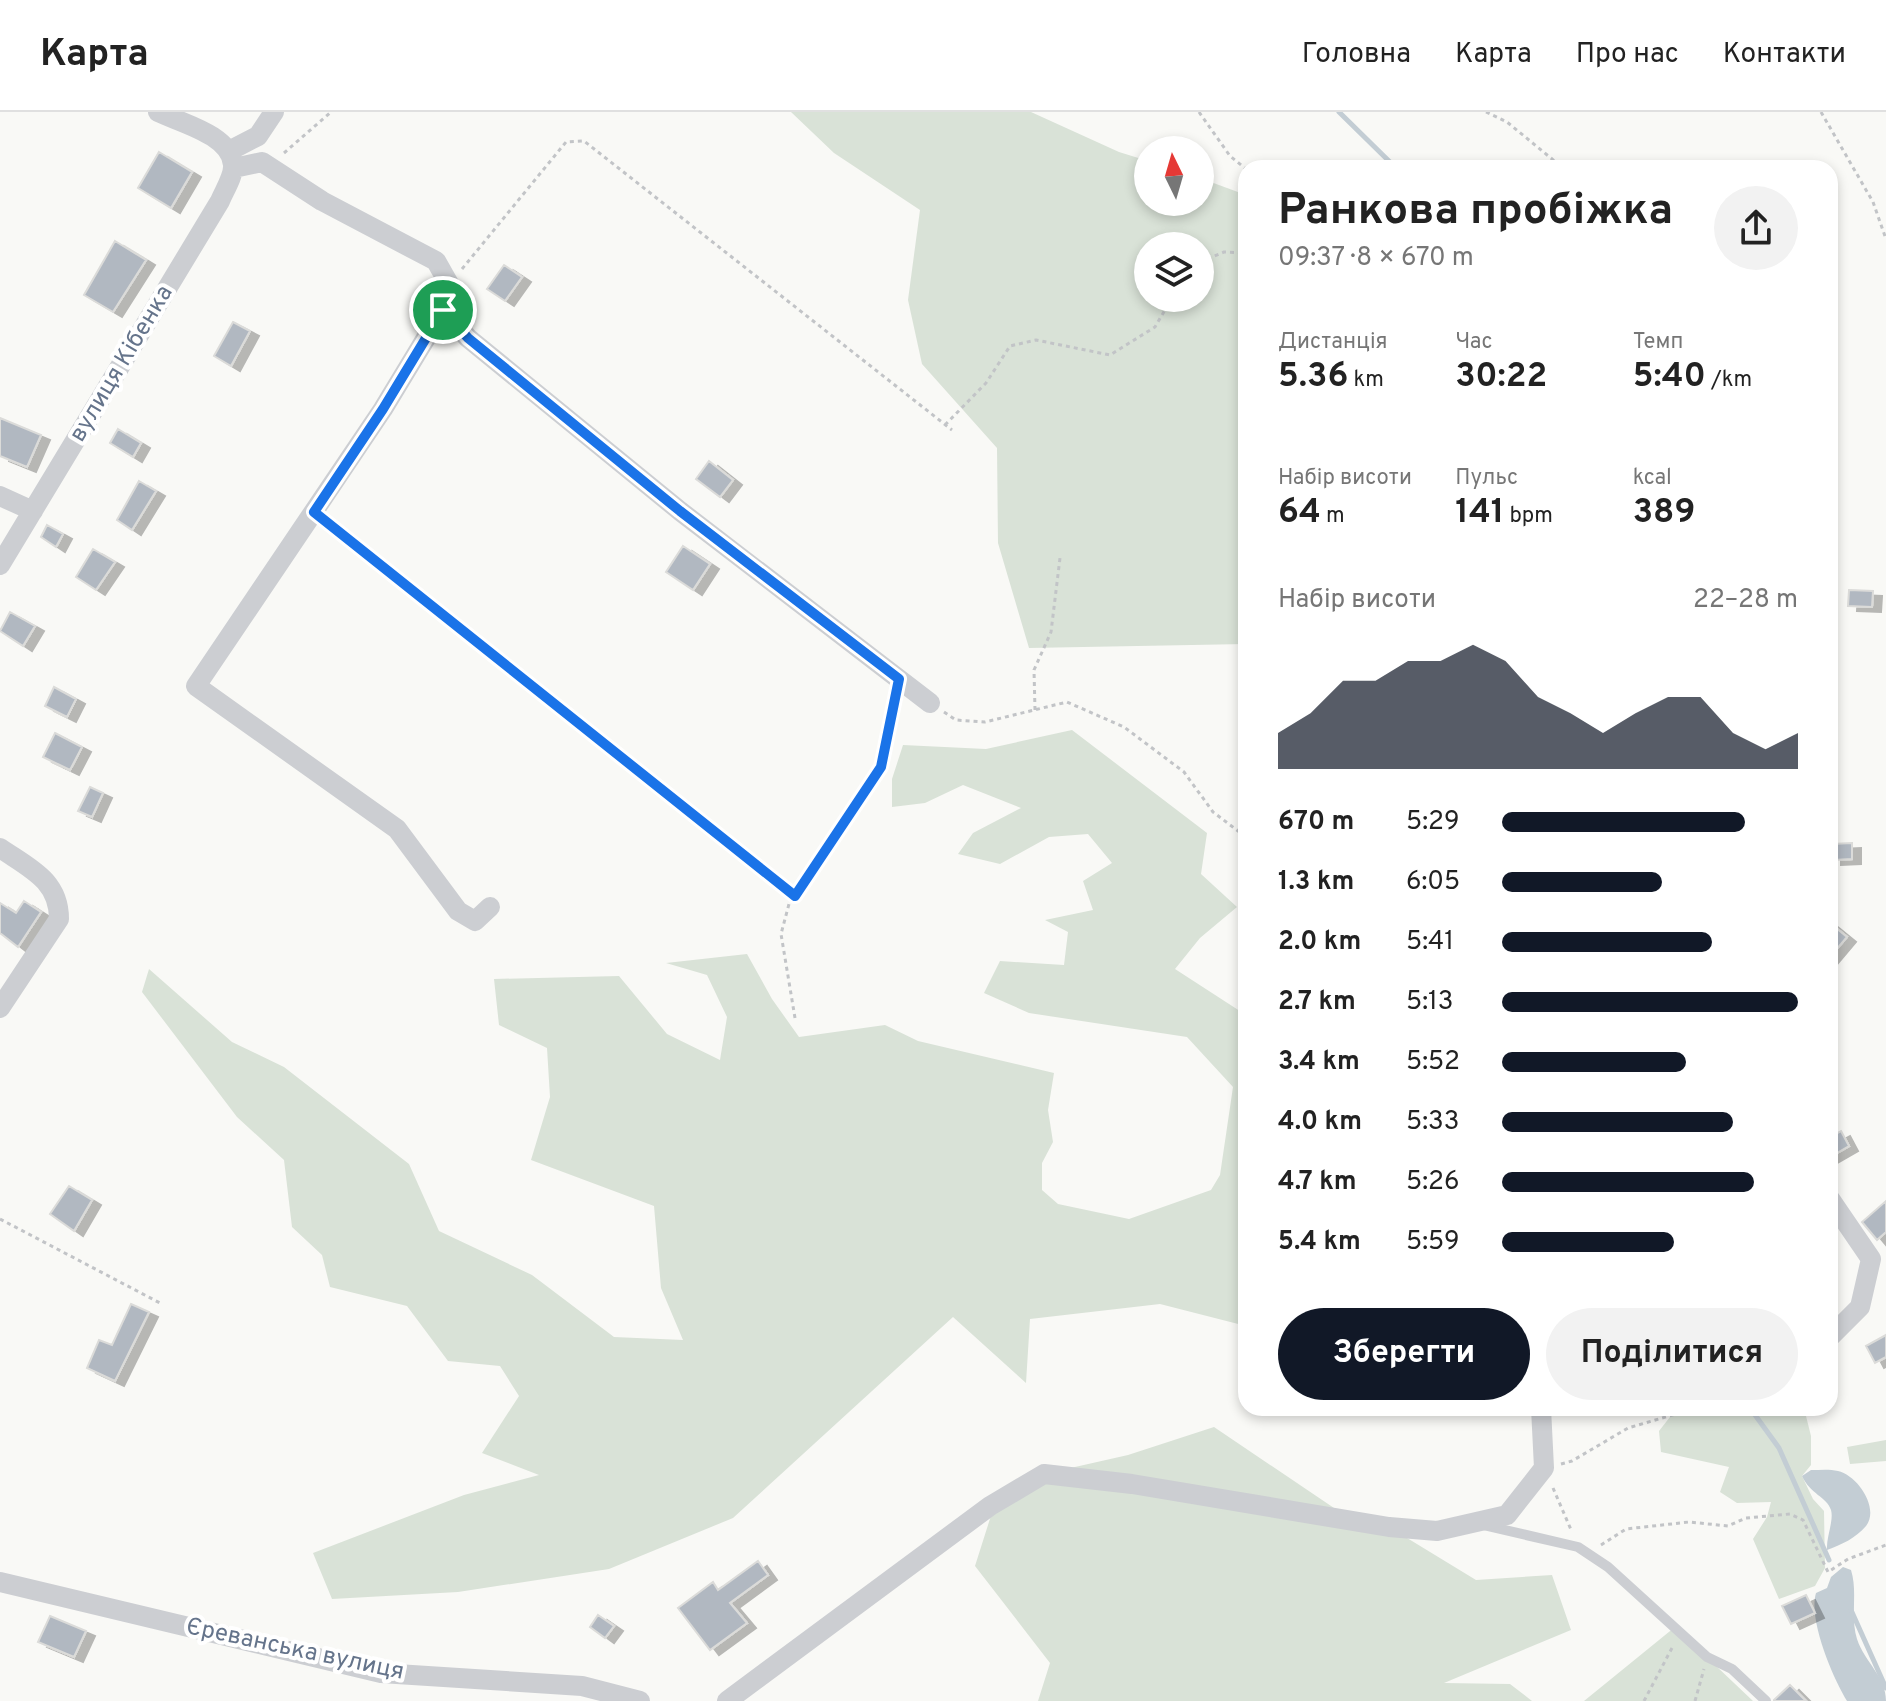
<!DOCTYPE html>
<html lang="uk">
<meta charset="utf-8">
<style>
:root{--surface:#fff;--page:#f2f2f2;--text:#222;--muted:#767676;--line:#e0e0e0;--accent:#111827}
body{margin:0;font-family:Overpass,sans-serif;background:var(--page);color:var(--text);height:100vh;display:flex;flex-direction:column;font-size:30px;white-space:nowrap}
*{box-sizing:border-box;margin:0}
p{font-size:26px;color:var(--muted)}
.icon{flex:none;width:44px;height:44px;fill:none;stroke:currentColor;stroke-width:2;stroke-linecap:round;stroke-linejoin:round}
.map{position:relative;flex:1;overflow:hidden}
.details{position:absolute;left:1238px;top:48px;width:600px;height:1256px;display:flex;flex-direction:column;background:var(--surface);border-radius:24px;box-shadow:0 4px 12px #0003}
.details>*{flex:none}
.needle{width:52px;rotate:355deg}
.buttons{position:absolute;left:1134px;top:24px;display:grid;gap:16px}
.buttons a{display:grid;place-items:center;width:80px;height:80px;border-radius:50%;background:var(--surface);box-shadow:0 4px 12px #0003;font-size:40px}
.pin{position:absolute;display:grid;place-items:center;width:68px;height:68px;color:#fff;margin:-34px;border:4px solid #fff;border-radius:50%;box-shadow:0 2px 8px #0007}
.round{display:grid;place-items:center;flex:none;width:84px;height:84px;border-radius:42px;background:var(--page)}
.head{display:flex;align-items:center;justify-content:space-between;height:136px;padding:0 40px}
h1{font-size:44px;font-weight:700;line-height:60px}
.figures{display:grid;grid-template-columns:repeat(3,1fr);gap:12px;height:136px;padding:8px 40px}
.figures div{display:grid;align-content:center}
.figures b{font-size:34px;font-weight:700}
.figures small{font-size:22px;font-weight:400}
.figures p{font-size:22px}
.chart{height:224px;padding:16px 40px}
.chart p{display:flex;justify-content:space-between}
.chart svg{width:100%;height:144px;margin-top:8px;fill:var(--accent);opacity:.7}
.action{display:flex;gap:16px;margin-top:auto;padding:16px 40px}
.action a{flex:1;height:92px;border-radius:48px;background:var(--accent);color:#fff;font-size:32px;font-weight:700;line-height:92px;text-align:center}
.action a+a{background:var(--page);color:var(--text)}
ul{padding:0 40px;list-style:none;font-size:26px}
li{display:grid;grid-template-columns:128px 96px 1fr;align-items:center;height:60px}
li i{height:20px;border-radius:10px;background:var(--accent)}
header{display:flex;align-items:center;gap:48px;box-sizing:border-box;height:112px;padding:0 40px;background:var(--surface);border-bottom:2px solid var(--line)}
header strong{font-size:38px}
nav{display:flex;gap:44px;margin-inline-start:auto;font-size:28px}
.map>svg:first-child{display:block}
.green{fill:#d9e2d7;fill-rule:evenodd}
.water{fill:#c3cdd4}
.lines{fill:none;stroke-linecap:round;stroke-linejoin:round}
.stream{stroke:#c3cdd4;stroke-width:5}
.building{fill:#b1b8c1;stroke:#dbdbd9;stroke-width:2;filter:url(#shadow)}
.path{stroke:#c2c4c7;stroke-width:3;stroke-dasharray:4 4;stroke-linecap:butt}
.service{stroke:#ccced2;stroke-width:10}
.minor{stroke:#ccced2;stroke-width:20}
.route-casing{stroke:#fff;stroke-width:16}
.route{stroke:#1a73e8;stroke-width:10}
.labels{text-anchor:middle;dominant-baseline:central;stroke-width:8;stroke-linejoin:round;paint-order:stroke}
.street-label{font-size:24px;fill:#65748b;stroke:#fff}
</style>
<header>
<strong>Карта</strong>
<nav><a>Головна</a><a>Карта</a><a>Про нас</a><a>Контакти</a></nav>
</header>
<div class="map">
<svg width="1886" height="1589" viewBox="0 0 1886 1589">
<defs>
<filter id="shadow"><feDropShadow dx="9" dy="5" stdDeviation="0" flood-color="#0004"/></filter>
</defs>
<rect width="100%" height="100%" fill="#f9f9f6"/>
<!-- green -->
<path class="green" d="M 791,0 L 1031,0 L 1119,40 L 1148,49 L 1148,90 L 1200,90 L 1200,66 L 1246,83 L 1246,532 L 1029,536 L 998,431 L 997,336 L 922,252 L 908,188 L 920,98 L 834,41 ZM 1200,134 L 1200,186 L 1148,186 L 1148,134 Z
M 1072,618 L 1207,721 L 1201,762 L 1237,795 L 1200,826 L 1175,857 L 1246,903 L 1246,1214 L 1160,1192 L 1030,1207 L 1026,1271 L 953,1205 L 733,1406 L 609,1457 L 458,1480 L 332,1487 L 313,1441 L 464,1383 L 539,1363 L 482,1341 L 519,1284 L 500,1254 L 448,1249 L 407,1194 L 330,1175 L 322,1143 L 292,1115 L 284,1048 L 237,1005 L 142,880 L 149,857 L 232,930 L 284,955 L 409,1052 L 439,1119 L 532,1163 L 614,1225 L 683,1228 L 661,1176 L 654,1094 L 531,1048 L 550,985 L 547,936 L 499,913 L 494,867 L 619,864 L 667,922 L 720,948 L 727,905 L 707,863 L 666,851 L 747,842 L 772,887 L 799,925 L 885,913 L 918,929 L 1054,961 L 1048,998 L 1053,1030 L 1042,1051 L 1042,1078 L 1058,1092 L 1129,1107 L 1211,1078 L 1220,1063 L 1233,975 L 1187,925 L 1029,901 L 984,881 L 1000,849 L 1064,853 L 1068,820 L 1045,808 L 1093,798 L 1083,769 L 1112,751 L 1088,722 L 1049,725 L 1000,752 L 958,742 L 973,721 L 1021,696 L 963,673 L 925,691 L 892,695 L 892,667 L 903,633 L 986,637 Z
M 1677,1296 L 1804,1296 L 1811,1324 L 1811,1353 L 1802,1364 L 1813,1387 L 1824,1399 L 1825,1456 L 1815,1474 L 1779,1487 L 1753,1427 L 1767,1405 L 1771,1390 L 1737,1391 L 1720,1380 L 1729,1355 L 1661,1340 L 1659,1319 Z
M 1214,1315 L 1334,1396 L 1389,1415 L 1476,1468 L 1552,1463 L 1571,1518 L 1444,1571 L 1510,1572 L 1532,1589 L 1038,1589 L 1050,1551 L 975,1454 L 995,1391 L 1044,1362 L 1128,1343 Z
M 1886,1328 L 1886,1349 L 1850,1352 L 1847,1335 Z
M 1675,1515 L 1753,1589 L 1584,1589 Z"/>
<!-- water -->
<path class="water" d="M 1811,1358 C 1820,1358 1830,1357 1838,1359 C 1857,1363 1880,1396 1866,1414 C 1856,1426 1841,1433 1827,1438 C 1826,1425 1834,1409 1831,1398 C 1827,1385 1810,1382 1802,1364 Z
M 1843,1455 L 1851,1458 C 1858,1480 1850,1504 1857,1527 C 1865,1551 1886,1564 1886,1589 L 1847,1589 C 1833,1566 1808,1508 1816,1481 L 1827,1476 L 1831,1465 Z"/>
<g class="lines">
<!-- stream -->
<path class="stream" d="M 1339,0 L 1396,56
M 1750,1296 L 1779,1336 L 1829,1448
M 1851,1498 L 1886,1576"/>
</g>
<!-- building -->
<path class="building" d="M 159,40 L 192,60 L 171,96 L 138,76 Z
M 115,129 L 146,148 L 113,200 L 84,183 Z
M 504,153 L 522,165 L 505,189 L 487,177 Z
M 233,210 L 250,219 L 231,254 L 214,244 Z
M 0,306 L 41,323 L 27,355 L 0,344 Z
M 118,317 L 141,331 L 133,345 L 110,331 Z
M 709,349 L 733,368 L 720,385 L 696,367 Z
M 139,369 L 156,379 L 132,418 L 117,408 Z
M 47,413 L 63,422 L 56,435 L 41,425 Z
M 683,434 L 710,452 L 693,478 L 666,460 Z
M 93,437 L 115,450 L 96,478 L 76,465 Z
M 1849,478 L 1873,479 L 1872,495 L 1848,494 Z
M 10,500 L 35,514 L 23,534 L 0,519 Z
M 54,575 L 76,587 L 67,605 L 45,594 Z
M 55,621 L 82,635 L 70,658 L 43,645 Z
M 90,675 L 103,681 L 92,705 L 78,699 Z
M 1852,731 L 1852,747 L 1832,748 L 1832,732 Z
M 24,789 L 41,800 L 18,835 L 0,821 L 0,791 L 16,801 Z
M 1830,811 L 1847,825 L 1830,845 Z
M 1841,1019 L 1849,1034 L 1830,1045 L 1830,1025 Z
M 69,1074 L 92,1088 L 74,1119 L 50,1102 Z
M 1886,1089 L 1886,1120 L 1877,1128 L 1862,1110 Z
M 131,1192 L 149,1200 L 115,1269 L 87,1256 L 99,1228 L 112,1233 Z
M 1886,1223 L 1886,1245 L 1875,1251 L 1866,1234 Z
M 758,1449 L 768,1463 L 730,1491 L 747,1511 L 710,1538 L 678,1496 L 713,1470 L 718,1478 Z
M 1806,1483 L 1815,1501 L 1791,1512 L 1782,1494 Z
M 598,1503 L 614,1514 L 605,1526 L 590,1515 Z
M 50,1504 L 86,1519 L 74,1545 L 38,1530 Z
M 1790,1573 L 1806,1589 L 1774,1589 L 1774,1588 Z"/>
<g class="lines">
<!-- path -->
<path class="path" d="M 1199,0 L 1230,44 L 1246,57
M 1486,0 L 1507,10 L 1563,56
M 1821,0 L 1873,90 L 1886,127
M 284,41 L 331,0
M 1200,150 L 1224,140 L 1246,141
M 462,157 L 566,30 L 584,29 L 952,318
M 945,313 L 986,271 L 1010,234 L 1036,228 L 1110,243 L 1155,215 L 1172,186
M 329,412 L 795,784
M 1035,598 L 1034,558 L 1051,520 L 1060,446
M 944,600 L 956,608 L 985,610 L 1067,590 L 1124,615 L 1184,660 L 1213,700 L 1246,725
M 795,906 L 781,822 L 789,792 L 881,655 L 894,586
M 0,1107 L 160,1191
M 1561,1352 L 1572,1349 L 1628,1316 L 1696,1296
M 1553,1376 L 1572,1420
M 1601,1433 L 1626,1417 L 1689,1410 L 1728,1414 L 1746,1406 L 1790,1402 L 1803,1408 L 1828,1460 L 1848,1447 L 1886,1433
M 1644,1589 L 1673,1534
M 1695,1589 L 1704,1557"/>
<!-- service -->
<path class="service" d="M 1483,1413 L 1578,1435 L 1608,1455 L 1707,1545 L 1732,1557 L 1766,1589"/>
<!-- minor -->
<path class="minor" d="M 229,39 L 258,24 L 274,0
M 234,56 L 262,50 L 322,89 L 436,149 L 449,172 L 443,198 L 468,226 L 680,399 L 930,591
M 443,198 L 383,297 L 196,574 L 397,717 L 458,799 L 475,809 L 490,795
M 0,384 L 33,399
M 0,453 L 220,89 C 224,79 234,64 233,53 C 231,23 181,11 158,0
M 0,736 C 29,756 59,768 59,807 L 0,896
M 1830,1087 L 1871,1147 L 1860,1195 L 1830,1225
M 0,1470 L 381,1561 L 582,1574 L 640,1589
M 727,1589 L 990,1394 L 1044,1362 L 1132,1372 L 1389,1415 L 1437,1419 L 1507,1403 L 1544,1356 L 1541,1296"/>
</g>
<g class="lines">
<defs>
<path id="route" d="M 443,198 L 468,226 L 680,399 L 899,567 L 881,655 L 795,784 L 314,400 L 383,297 Z"/>
</defs>
<!-- route casing -->
<use href="#route" class="route-casing"/>
<!-- route -->
<use href="#route" class="route"/>
</g>
<g class="labels">
<!-- street labels -->
<g class="street-label">
<text transform="translate(122 252) rotate(-59)">вулиця Кібенка</text>
<text transform="translate(295 1538) rotate(12)">Єреванська вулиця</text>
</g>
</g>
</svg>
<div class="buttons">
<a><svg class="needle" viewBox="-14 -14 28 28"><path d="M0-13l5 13h-10z" fill="#e53935"/><path d="M0 13l5-13h-10z" fill="#767676"/></svg></a>
<a><svg class="icon" aria-label="layers" viewBox="0 0 24 24"><path d="M12 4l9 5-9 5-9-5zM3 14l9 5 9-5"/></svg></a>
</div>
<div class="pin" style="left:443px;top:198px;background:#1e9e55"><svg class="icon" aria-label="arrive" viewBox="0 0 24 24"><path d="M6 21V4h12l-3 4 3 4H6"/></svg></div>
<section class="details">
<div class="head"><div><h1>Ранкова пробіжка</h1><p>09:37 · 8 × 670 m</p></div><a class="round"><svg class="icon" aria-label="share" viewBox="0 0 24 24"><path d="M12 15V3M7 8l5-5 5 5M5 13v7h14v-7"/></svg></a></div>
<div class="figures">
<div><p>Дистанція</p><b>5.36<small> km</small></b></div>
<div><p>Час</p><b>30:22</b></div>
<div><p>Темп</p><b>5:40<small> /km</small></b></div>
</div>
<div class="figures">
<div><p>Набір висоти</p><b>64<small> m</small></b></div>
<div><p>Пульс</p><b>141<small> bpm</small></b></div>
<div><p>kcal</p><b>389</b></div>
</div>
<div class="chart"><p><span>Набір висоти</span>22–28 m</p>
<svg viewBox="0 0 160 44" preserveAspectRatio="none"><path d="M0 44V33L10 27L20 17L30 17L40 11L50 11L60 6L70 11L80 22L90 27L100 33L110 27L120 22L130 22L140 33L150 38L160 33V44z"/></svg>
</div>
<ul>
<li><b>670 m</b>5:29<i style="width:82%"></i></li>
<li><b>1.3 km</b>6:05<i style="width:54%"></i></li>
<li><b>2.0 km</b>5:41<i style="width:71%"></i></li>
<li><b>2.7 km</b>5:13<i style="width:100%"></i></li>
<li><b>3.4 km</b>5:52<i style="width:62%"></i></li>
<li><b>4.0 km</b>5:33<i style="width:78%"></i></li>
<li><b>4.7 km</b>5:26<i style="width:85%"></i></li>
<li><b>5.4 km</b>5:59<i style="width:58%"></i></li>
</ul>
<div class="action"><a>Зберегти</a><a>Поділитися</a></div>
</section>
</div>
